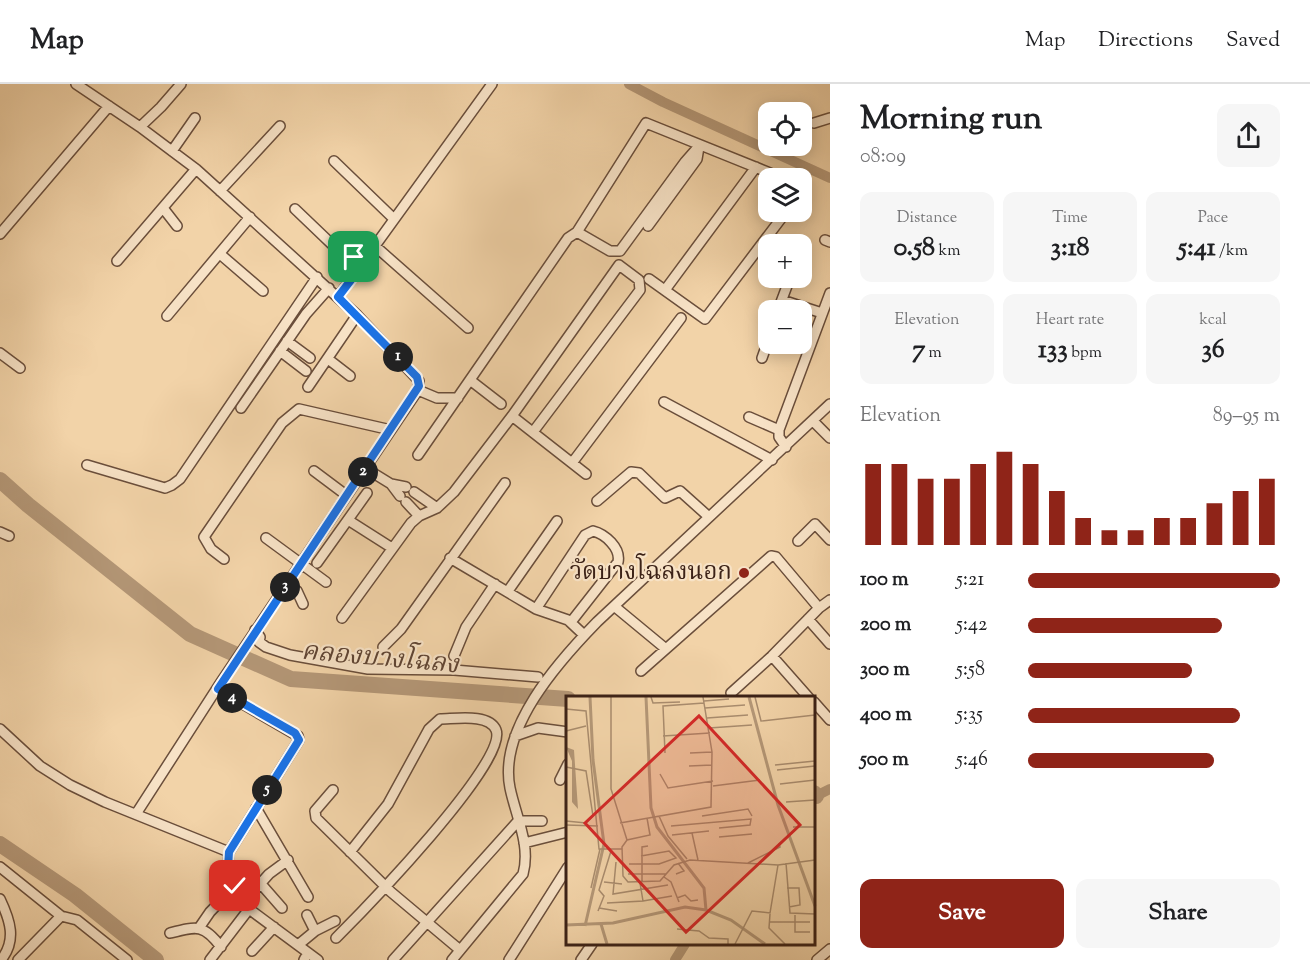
<!DOCTYPE html>
<meta charset="utf-8">
<style>
:root{--surface:#fff;--page:#f6f6f6;--text:#202124;--muted:#757577;--line:#e0e0e0;--accent:#8f2418}
body{margin:0;font-family:"Sorts Mill Goudy","Noto Serif Thai",serif;background:var(--page);color:var(--text);height:100vh;display:flex;flex-direction:column;font-size:22px;white-space:nowrap}
*{box-sizing:border-box;margin:0}
p{font-size:20px;color:var(--muted)}
.icon{flex:none;width:33px;height:33px;fill:none;stroke:currentColor;stroke-width:2;stroke-linecap:round;stroke-linejoin:round}
.map{position:relative;flex:1;overflow:hidden}
.details{display:flex;flex-direction:column;background:var(--surface);width:480px}
.details>*{flex:none}
.controls{position:absolute;left:758px;top:18px;display:grid;gap:12px}
.controls a{display:grid;place-items:center;width:54px;height:54px;border-radius:12px;background:var(--surface);box-shadow:0 3px 15px #0003;font-size:30px}
.pin{position:absolute;display:grid;place-items:center;width:51px;height:51px;color:#fff;margin:-26px;border-radius:12px;box-shadow:0 3px 9px #0006}
.km{position:absolute;width:30px;height:30px;margin:-15px;border-radius:50%;background:#222;color:#fff;font-size:16px;line-height:30px;text-align:center}
.round{display:grid;place-items:center;flex:none;width:63px;height:63px;border-radius:12px;background:var(--page)}
.summary{display:flex;align-items:center;justify-content:space-between;height:102px;padding:0 30px}
h1{font-size:33px;font-weight:700;line-height:45px}
.figures{display:grid;grid-template-columns:repeat(3,1fr);gap:9px;height:102px;padding:6px 30px}
.figures div{display:grid;align-content:center;border-radius:12px;background:var(--page);text-align:center}
.figures b{font-size:26px;font-weight:700}
.figures small{font-size:16px;font-weight:400}
.figures p{font-size:16px}
.chart{height:168px;padding:12px 30px}
.chart p{display:flex;justify-content:space-between}
.chart svg{width:100%;height:108px;margin-top:6px;stroke:var(--accent);stroke-width:6}
.primary-button{display:flex;gap:12px;margin-top:auto;padding:12px 30px}
.primary-button a{flex:1;height:69px;border-radius:12px;background:var(--accent);color:#fff;font-size:24px;font-weight:700;line-height:69px;text-align:center}
.primary-button a+a{background:var(--page);color:var(--text)}
ul{padding:0 30px;list-style:none;font-size:20px}
li{display:grid;grid-template-columns:96px 72px 1fr;align-items:center;height:45px}
li i{height:15px;border-radius:8px;background:var(--accent)}
header{display:flex;align-items:center;gap:36px;box-sizing:border-box;height:84px;padding:0 30px;background:var(--surface);border-bottom:2px solid var(--line)}
header strong{font-size:28px}
nav{display:flex;gap:33px;margin-inline-start:auto;font-size:21px}
main{display:flex;flex:1;min-height:0}
.map>svg:first-child{display:block}
.lines{fill:none;stroke-linecap:round;stroke-linejoin:round}
.canal{stroke:#b49777;stroke-width:10}
.river{stroke:#b49777;stroke-width:16}
.minor-casing{stroke:#6a4e3b;stroke-width:12}
.minor{stroke:#f7e2c6;stroke-width:9}
.route-casing{stroke:#fff;stroke-width:12}
.route{stroke:#1a73e8;stroke-width:8}
.poi-dot{fill:#8f2418;stroke:#f7e2c6;stroke-width:2}
.labels{text-anchor:middle;dominant-baseline:central;stroke-width:4.5;stroke-linejoin:round;paint-order:stroke}
.poi-label{font-size:24px;fill:#3c2217;stroke:#f7e2c6;text-anchor:end}
.water-label{font-size:26px;font-style:italic;fill:#604534;stroke:#f7e2c6}
.inset-river{fill:none;stroke:#b49777;stroke-width:3}
.inset-road{fill:none;stroke:#a98c6e;stroke-width:1.5}
.view{fill:#d62828;fill-opacity:0.15;stroke:#d62828;stroke-width:3}
.inset-edge{fill:none;stroke:#3c2217;stroke-width:3}
</style>
<header>
<strong>Map</strong>
<nav><a>Map</a><a>Directions</a><a>Saved</a></nav>
</header>
<main>
<div class="map">
<svg width="830" height="876" viewBox="0 0 830 876">
<rect width="100%" height="100%" fill="#f2d3a8"/>
<filter id="stains"><feTurbulence type="fractalNoise" baseFrequency=".00333" numOctaves="4"/><feColorMatrix values="0 0 0 0 .2 0 0 0 0 .09 0 0 0 0 .02 0 0 0 .5 -.17"/></filter>
<radialGradient id="worn" r=".72"><stop offset=".6" stop-color="#630" stop-opacity="0"/><stop offset="1" stop-color="#630" stop-opacity=".3"/></radialGradient>
<g class="lines">
<!-- canal -->
<path class="canal" d="M 629,0 L 663,18 L 830,94
M 814,713 L 830,705
M 675,876 L 685,860"/>
<!-- river -->
<path class="river" d="M 0,396 L 28,421 L 190,550 L 291,595 L 568,615
M 814,709 L 816,712
M 0,760 L 75,811 L 156,876"/>
<defs>
<path id="minor" d="M 76,0 L 140,43 L 196,85 L 357,231 L 419,297 L 418,306 L 221,598 L 136,730
M 814,39 L 830,34
M 140,43 L 161,23 L 181,0
M 172,67 L 195,34
M 334,77 L 394,135
M 220,107 L 280,42
M 163,124 L 177,142
M 295,125 L 341,169 L 364,179
M 648,142 L 697,75 L 699,63
M 577,148 L 646,39 L 770,89 L 778,94
M 0,150 L 109,22
M 825,156 L 830,158
M 375,162 L 468,244
M 220,170 L 263,207
M 117,177 L 196,85
M 649,195 L 705,235 L 786,128
M 665,206 L 756,83
M 338,213 L 492,0
M 782,216 L 822,229
M 778,226 L 790,194
M 167,232 L 250,133
M 287,257 L 310,274
M 280,267 L 306,287
M 0,269 L 20,284
M 762,274 L 768,257
M 328,275 L 350,292
M 470,296 L 501,320
M 308,303 L 357,231
M 418,306 L 437,314 L 458,314
M 664,318 L 772,376
M 241,324 L 306,230 L 329,204
M 512,332 L 586,390
M 749,333 L 779,346
M 813,337 L 830,354
M 786,363 L 779,353 L 779,346 L 830,209
M 418,371 L 568,154 L 577,148 L 610,167 L 620,167 L 685,78 L 700,61
M 572,379 L 681,234
M 87,381 L 165,404 L 172,401 L 180,395 L 317,193
M 365,384 L 391,400
M 314,387 L 346,411
M 414,408 L 437,424
M 400,412 L 391,400 L 406,403
M 597,417 L 631,388 L 639,389 L 665,414 L 680,407 L 709,433
M 406,418 L 419,432
M 348,436 L 392,464
M 0,448 L 9,452
M 266,454 L 326,498
M 798,457 L 815,440 L 830,456
M 450,474 L 536,525 L 568,536 L 584,551
M 224,475 L 211,465 L 204,453 L 282,339 L 299,325 L 391,346
M 317,479 L 367,409
M 287,500 L 297,507 L 303,520
M 508,507 L 557,437
M 614,522 L 666,565
M 536,525 L 585,451 L 593,447 C 605,450 621,464 618,478 L 571,538
M 342,534 L 411,439 L 419,432 L 437,424 L 454,408 L 512,332 L 619,181 L 639,196 L 640,206 L 533,348
M 808,535 L 830,560
M 255,546 L 260,553 L 259,558 L 266,563 L 290,571 L 368,585 L 454,586 L 538,593
M 383,563 L 401,545 L 505,399
M 454,572 L 466,543 L 495,500
M 772,572 L 809,614
M 641,587 L 771,472 L 776,473 L 819,524
M 217,605 L 298,652 L 299,656 L 229,768 L 228,784 L 233,797 L 249,825 L 318,876
M 731,609 L 772,572 L 819,524 L 830,516
M 814,618 L 830,636
M 0,645 L 40,682 L 70,701 L 105,718 L 229,768
M 515,652 L 538,644 L 568,648
M 560,696 L 568,680
M 333,706 L 315,727 L 316,734 L 391,808 L 460,866
M 256,724 L 308,813
M 524,759 L 568,748
M 0,783 L 61,832 L 77,836 L 127,876
M 261,800 L 282,824
M 0,815 C 10,836 17,856 1,876
M 244,818 L 269,790 L 288,776
M 307,831 L 315,847
M 199,844 L 210,828 L 235,802
M 170,849 C 197,842 204,840 221,863
M 336,854 C 363,827 509,677 496,646 C 489,629 455,635 440,635 L 429,645 L 388,720 L 350,768
M 298,861 L 315,847 L 335,837
M 252,867 L 274,843
M 18,876 L 61,832
M 210,876 L 249,825
M 304,876 L 305,874
M 393,876 L 518,737 L 542,737
M 452,876 L 523,790 C 531,761 516,733 510,704 C 498,645 558,578 597,538 L 830,320
M 509,876 L 568,783
M 581,876 L 592,860
M 817,876 L 830,865"/>
</defs>
<!-- minor casing -->
<use href="#minor" class="minor-casing"/>
<!-- minor -->
<use href="#minor" class="minor"/>
</g>
<g class="lines">
<defs>
<path id="route" d="M 235,802 L 228,784 L 229,768 L 299,656 L 295,649 L 218,605 L 419,302 L 417,293 L 338,213 L 364,179 L 354,173"/>
</defs>
<!-- route casing -->
<use href="#route" class="route-casing"/>
<!-- route -->
<use href="#route" class="route"/>
</g>
<!-- markers -->
<circle class="poi-dot" cx="744" cy="489" r="6"/>
<g class="labels">
<!-- poi labels -->
<g class="poi-label">
<text x="732" y="489">วัดบางโฉลงนอก</text>
</g>
<!-- water labels -->
<g class="water-label">
<text transform="translate(380 575) rotate(5)">คลองบางโฉลง</text>
</g>
</g>
<!-- overview -->
<g transform="translate(566 612)">
<rect width="249" height="249" fill="#f2d3a8"/>
<path d="M 0,51 L 8,54 L 12,113 L 6,106 L 6,65 Z" fill="#b49777"/>
<path class="inset-river" d="M 80,1 L 85,112 L 91,131 L 138,192 L 140,214M 183,1 L 212,109 L 249,210M 35,228 L 41,248M 0,229 L 47,227 L 119,211 L 140,214 L 165,224 L 199,248M 19,230 L 38,148 L 27,64 L 24,1"/>
<path class="inset-road" d="M 45,1 L 45,93 L 61,144M 85,1 L 87,7 L 114,6M 189,1 L 195,25 L 249,19M 138,5 L 163,3M 139,12 L 179,9M 0,13 L 20,15 L 33,153 L 56,153M 141,22 L 182,19M 143,32 L 186,29M 0,35 L 20,30M 97,40 L 144,37M 99,57 L 97,10 L 138,7M 124,57 L 146,56M 209,69 L 249,65M 123,70 L 146,69M 0,71 L 20,75 L 27,120 L 20,127 L 0,125M 211,74 L 249,70M 94,78 L 102,92 L 147,85M 214,88 L 249,84M 147,90 L 194,84M 220,106 L 249,104M 93,120 L 102,140 L 121,163M 136,120 L 182,113 L 186,120M 81,122 L 84,139 L 61,144 L 56,151 L 57,180 L 62,186 L 94,185 L 108,169 L 124,164 L 212,169 L 249,164M 54,127 L 145,111 L 146,56 L 137,1M 0,129 L 32,130M 105,130 L 185,123 L 184,129 L 153,132M 227,131 L 249,131M 126,137 L 132,164M 106,139 L 143,135M 153,141 L 186,138M 50,166 L 47,198 L 102,189M 182,167 L 214,151 L 213,147M 220,167 L 224,217 L 249,218M 63,168 L 93,168 L 110,162 L 103,155 L 75,160M 62,178 L 100,178M 110,178 L 118,175 L 112,167M 98,181 L 105,186 L 113,206M 76,185 L 76,151 L 82,150M 38,186 L 56,188M 25,192 L 34,153M 221,192 L 233,192 L 234,209 L 223,211M 111,202 L 119,199 L 125,205 L 132,204M 77,205 L 106,200M 41,207 L 77,205 L 74,187M 33,212 L 51,215M 32,215 L 38,200 L 33,194 L 45,155M 204,218 L 203,232 L 219,248M 229,219 L 229,236 L 244,236M 203,226 L 244,226M 111,233 L 133,235 L 143,242 L 162,243 L 162,248M 169,248 L 186,215 L 204,217 L 212,169"/>
<path class="view" d="M 133,20 L 234,129 L 120,236 L 19,127 Z"/>
<rect width="249" height="249" class="inset-edge"/>
</g>
<rect width="100%" height="100%" filter="url(#stains)"/>
<rect width="100%" height="100%" fill="url(#worn)"/>
</svg>
<div class="controls">
<a><svg class="icon" aria-label="locate" viewBox="0 0 24 24"><circle cx="12" cy="12" r="6"/><path d="M12 2v4M12 18v4M2 12h4M18 12h4"/></svg></a>
<a><svg class="icon" aria-label="layers" viewBox="0 0 24 24"><path d="M12 4l9 5-9 5-9-5zM3 14l9 5 9-5"/></svg></a>
<a>+</a>
<a>−</a>
</div>
<div class="pin" style="left:354px;top:173px;background:#1e9e55"><svg class="icon" aria-label="arrive" viewBox="0 0 24 24"><path d="M6 21V4h12l-3 4 3 4H6"/></svg></div>
<div class="pin" style="left:235px;top:802px;background:#d93025"><svg class="icon" aria-label="check" viewBox="0 0 24 24"><path d="M5 12l5 5 9-10"/></svg></div>
<b class="km" style="left:398px;top:273px">1</b>
<b class="km" style="left:363px;top:388px">2</b>
<b class="km" style="left:285px;top:503px">3</b>
<b class="km" style="left:232px;top:614px">4</b>
<b class="km" style="left:267px;top:706px">5</b>
</div>
<section class="details">
<div class="summary"><div><h1>Morning run</h1><p>08:09</p></div><a class="round"><svg class="icon" aria-label="share" viewBox="0 0 24 24"><path d="M12 15V3M7 8l5-5 5 5M5 13v7h14v-7"/></svg></a></div>
<div class="figures">
<div><p>Distance</p><b>0.58<small> km</small></b></div>
<div><p>Time</p><b>3:18</b></div>
<div><p>Pace</p><b>5:41<small> /km</small></b></div>
</div>
<div class="figures">
<div><p>Elevation</p><b>7<small> m</small></b></div>
<div><p>Heart rate</p><b>133<small> bpm</small></b></div>
<div><p>kcal</p><b>36</b></div>
</div>
<div class="chart"><p><span>Elevation</span>89–95 m</p>
<svg viewBox="0 0 160 44" preserveAspectRatio="none"><path d="M5 44V11M15 44V11M25 44V17M35 44V17M45 44V11M55 44V6M65 44V11M75 44V22M85 44V33M95 44V38M105 44V38M115 44V33M125 44V33M135 44V27M145 44V22M155 44V17"/></svg>
</div>
<ul>
<li><b>100 m</b>5:21<i style="width:100%"></i></li>
<li><b>200 m</b>5:42<i style="width:77%"></i></li>
<li><b>300 m</b>5:58<i style="width:65%"></i></li>
<li><b>400 m</b>5:35<i style="width:84%"></i></li>
<li><b>500 m</b>5:46<i style="width:74%"></i></li>
</ul>
<div class="primary-button"><a>Save</a><a>Share</a></div>
</section>
</main>
